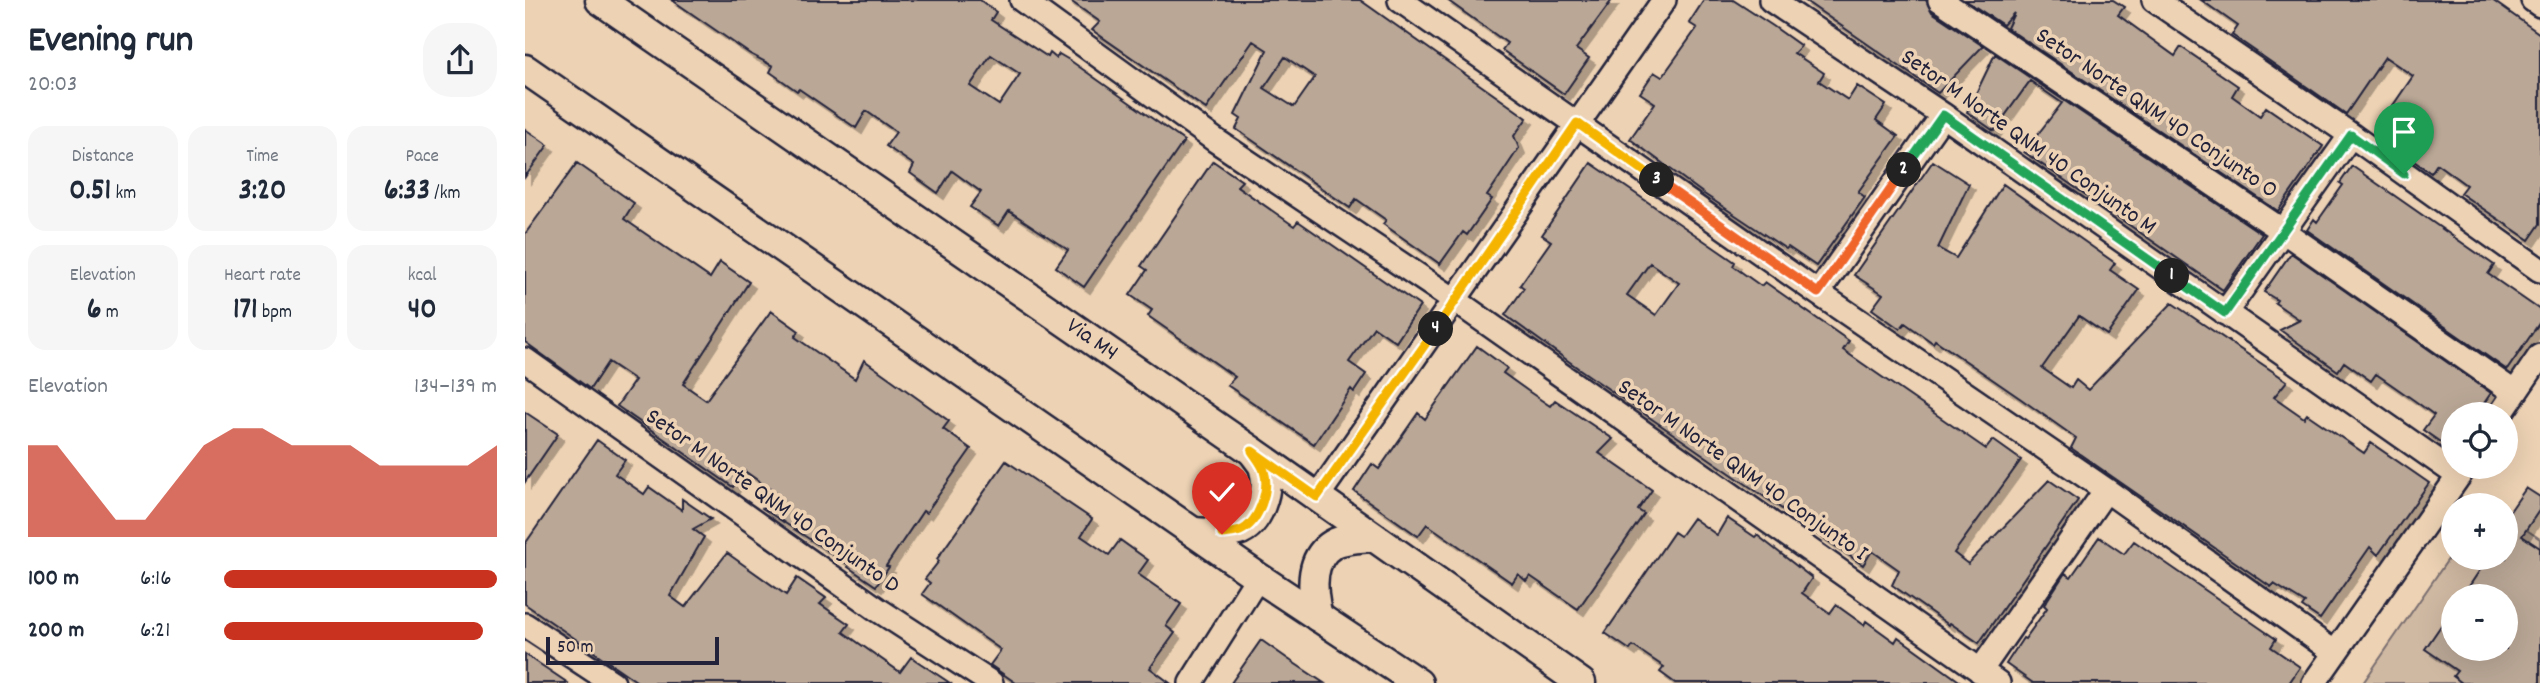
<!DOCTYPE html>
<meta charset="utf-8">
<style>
:root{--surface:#fff;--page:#f6f6f7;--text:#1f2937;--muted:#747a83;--accent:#c8321e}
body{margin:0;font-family:Dekko,sans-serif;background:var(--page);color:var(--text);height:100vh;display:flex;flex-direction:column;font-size:26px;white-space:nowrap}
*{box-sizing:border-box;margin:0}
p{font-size:23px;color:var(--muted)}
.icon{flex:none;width:38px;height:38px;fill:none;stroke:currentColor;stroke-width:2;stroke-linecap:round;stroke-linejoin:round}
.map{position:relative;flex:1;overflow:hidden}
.side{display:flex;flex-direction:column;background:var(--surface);width:525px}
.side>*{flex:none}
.controls{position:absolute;left:1916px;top:402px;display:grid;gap:14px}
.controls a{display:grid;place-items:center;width:77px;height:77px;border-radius:50%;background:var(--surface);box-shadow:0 7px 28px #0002;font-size:35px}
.scale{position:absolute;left:21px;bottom:18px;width:173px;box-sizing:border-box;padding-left:7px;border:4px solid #22223b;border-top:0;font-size:19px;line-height:24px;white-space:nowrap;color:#22223b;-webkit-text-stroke:5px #edd2b4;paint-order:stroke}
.pin{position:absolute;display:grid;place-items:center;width:60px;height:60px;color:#fff;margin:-72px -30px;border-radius:50% 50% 50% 0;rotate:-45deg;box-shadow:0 0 7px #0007}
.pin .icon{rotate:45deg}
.km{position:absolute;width:35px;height:35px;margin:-18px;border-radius:50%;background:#222;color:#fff;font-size:19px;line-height:35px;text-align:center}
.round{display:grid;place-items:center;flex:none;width:74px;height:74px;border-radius:28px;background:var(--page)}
.overview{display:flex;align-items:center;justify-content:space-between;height:119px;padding:0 28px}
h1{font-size:38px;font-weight:800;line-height:52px}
.stats{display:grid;grid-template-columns:repeat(3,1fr);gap:10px;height:119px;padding:7px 28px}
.stats div{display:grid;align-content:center;border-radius:18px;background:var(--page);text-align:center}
.stats b{font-size:30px;font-weight:800}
.stats small{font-size:19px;font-weight:400}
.stats p{font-size:19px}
.chart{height:196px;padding:14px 28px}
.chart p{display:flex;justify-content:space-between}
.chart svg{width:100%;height:126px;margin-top:7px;fill:var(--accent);opacity:.7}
ul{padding:0 28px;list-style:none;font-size:23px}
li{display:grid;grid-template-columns:112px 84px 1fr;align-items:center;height:52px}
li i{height:18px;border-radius:9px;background:var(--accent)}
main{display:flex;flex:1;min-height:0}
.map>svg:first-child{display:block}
.green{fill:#d0b9a3;stroke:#796e6f;stroke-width:2;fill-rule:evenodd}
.building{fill:#baa796;stroke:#22223b;stroke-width:2;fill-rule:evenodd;filter:url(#shadow)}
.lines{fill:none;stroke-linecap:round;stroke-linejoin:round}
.minor-casing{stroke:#22223b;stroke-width:28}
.major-casing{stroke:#22223b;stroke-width:33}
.minor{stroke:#edd2b4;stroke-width:23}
.major{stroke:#edd2b4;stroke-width:28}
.split-1-casing{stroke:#fff;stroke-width:14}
.split-2-casing{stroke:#fff;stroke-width:14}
.split-3-casing{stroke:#fff;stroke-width:14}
.split-4-casing{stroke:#fff;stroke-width:14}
.split-5-casing{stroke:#fff;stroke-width:14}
.split-1{stroke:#22a559;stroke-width:9}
.split-2{stroke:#22a559;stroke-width:9}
.split-3{stroke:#f0652b;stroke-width:9}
.split-4{stroke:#f5b400;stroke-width:9}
.split-5{stroke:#f5b400;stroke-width:9}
.labels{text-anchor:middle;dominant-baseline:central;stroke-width:7;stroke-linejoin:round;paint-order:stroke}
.street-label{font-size:24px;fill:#22223b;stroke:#edd2b4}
</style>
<main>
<section class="side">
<div class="overview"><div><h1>Evening run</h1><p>20:03</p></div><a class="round"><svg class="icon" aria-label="share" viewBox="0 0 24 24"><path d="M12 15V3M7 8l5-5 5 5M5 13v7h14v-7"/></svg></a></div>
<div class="stats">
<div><p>Distance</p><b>0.51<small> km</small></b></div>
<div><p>Time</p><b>3:20</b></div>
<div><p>Pace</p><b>6:33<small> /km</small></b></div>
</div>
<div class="stats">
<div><p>Elevation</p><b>6<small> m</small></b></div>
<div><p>Heart rate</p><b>171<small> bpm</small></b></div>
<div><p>kcal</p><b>40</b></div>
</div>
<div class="chart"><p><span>Elevation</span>134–139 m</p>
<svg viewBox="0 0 160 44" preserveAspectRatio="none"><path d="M0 44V12L10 12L20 25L30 38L40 38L50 25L60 12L70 6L80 6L90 12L100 12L110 12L120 19L130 19L140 19L150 19L160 12V44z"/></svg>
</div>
<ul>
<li><b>100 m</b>6:16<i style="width:100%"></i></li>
<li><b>200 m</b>6:21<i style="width:95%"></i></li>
</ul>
</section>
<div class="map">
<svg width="2015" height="683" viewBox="0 0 2015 683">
<defs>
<filter id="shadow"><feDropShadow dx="6" dy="6" stdDeviation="0" flood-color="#0004"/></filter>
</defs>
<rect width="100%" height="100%" fill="#edd2b4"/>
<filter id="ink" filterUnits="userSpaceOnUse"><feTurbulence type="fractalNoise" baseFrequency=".0143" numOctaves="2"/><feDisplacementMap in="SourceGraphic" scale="14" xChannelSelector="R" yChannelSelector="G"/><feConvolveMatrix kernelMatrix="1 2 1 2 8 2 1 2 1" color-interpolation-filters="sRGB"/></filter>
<g filter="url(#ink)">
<!-- green -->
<path class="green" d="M 1981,516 L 2015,539 L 2015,683 L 1838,683 L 1928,552 L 1928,558 L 1981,558 ZM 1928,597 L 1981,597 L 1981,649 L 1928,649 Z"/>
<!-- building -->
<path class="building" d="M 147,0 L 455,0 L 471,12 L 466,20 L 523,57 L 525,53 L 531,58 L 534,54 L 546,61 L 659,141 L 559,287 L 531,267 L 543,250 L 484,211 L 474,226 L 445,207 L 456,192 L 427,171 L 413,193 L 385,173 L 389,165 L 361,146 L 371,132 L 341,111 L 331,128 L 274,89 L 272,91 L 245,72 L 248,66 L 225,54 ZM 466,55 L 495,74 L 474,105 L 445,86 Z
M 544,0 L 835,0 L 1002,118 L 989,136 L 994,148 L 962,196 L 967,199 L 942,235 L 938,232 L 915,264 L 858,224 L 861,220 L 831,199 L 825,208 L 711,129 L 716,119 L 710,115 L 742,50 L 728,41 L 681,109 L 567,30 L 575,22 ZM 760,57 L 790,77 L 769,107 L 739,88 Z
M 922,0 L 1087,0 L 1051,49 L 1064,58 L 1039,94 L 977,50 L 982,43 Z
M 1179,0 L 1208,0 L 1248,26 L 1276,46 L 1269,53 L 1299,73 L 1294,81 L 1323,100 L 1332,86 L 1361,105 L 1351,120 L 1373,136 L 1333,192 L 1340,197 L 1291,266 L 1263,247 L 1261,249 L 1179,194 L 1105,139 L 1130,103 L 1115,93 L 1129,72 L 1137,77 L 1172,28 L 1164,23 Z
M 1279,0 L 1401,0 L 1407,12 L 1458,46 L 1413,93 Z
M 1440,0 L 1588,0 L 1599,7 L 1593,15 L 1650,56 L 1656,47 L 1713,86 L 1707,96 L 1735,116 L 1741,107 L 1798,146 L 1753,211 L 1482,28 L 1489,13 L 1478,25 Z
M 1676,0 L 1967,0 L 2015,34 L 2015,224 L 2004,240 L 1935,193 L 1941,185 L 1912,164 L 1906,173 L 1849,133 L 1888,76 L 1860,57 L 1821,114 L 1707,35 L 1713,26 Z
M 1470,54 L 1737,234 L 1698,290 L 1499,152 L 1537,103 L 1505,81 L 1469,131 L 1442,112 Z
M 0,129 L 23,145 L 0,177 Z
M 688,161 L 717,181 L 712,186 L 769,226 L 773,221 L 895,306 L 871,342 L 849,327 L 824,362 L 841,374 L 829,392 L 826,389 L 789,444 L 702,385 L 710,377 L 623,316 L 627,310 L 605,295 L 622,270 L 616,266 Z
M 1408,161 L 1444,184 L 1413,248 L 1431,258 L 1478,184 L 1590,263 L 1585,270 L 1614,290 L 1582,335 L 1554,316 L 1517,368 L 1546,388 L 1551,380 L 1563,390 L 1647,303 L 1762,381 L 1749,397 L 1779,418 L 1782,414 L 1839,453 L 1846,443 L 1904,483 L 1853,555 L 1845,547 L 1795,619 L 1777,607 L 1780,603 L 1749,584 L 1746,587 L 1546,448 L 1551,438 L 1496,399 L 1410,340 L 1408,343 L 1380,323 L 1375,329 L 1347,309 L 1358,294 L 1329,275 Z
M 52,163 L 109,203 L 99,219 L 185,278 L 195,262 L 224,282 L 158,384 L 181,400 L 246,311 L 274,331 L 270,337 L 330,379 L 339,360 L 367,380 L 424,421 L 418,429 L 446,449 L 401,513 L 398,511 L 361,566 L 364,567 L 351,586 L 323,567 L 324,565 L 237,508 L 249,492 L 218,470 L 208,487 L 92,406 L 110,380 L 83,362 L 65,389 L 0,342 L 0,234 Z
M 1066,163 L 1210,262 L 1208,266 L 1236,286 L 1240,282 L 1324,341 L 1318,350 L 1461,449 L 1468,440 L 1496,460 L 1429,553 L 1443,564 L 1524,480 L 1553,500 L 1454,643 L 1425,623 L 1424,625 L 1367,585 L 1374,570 L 1347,551 L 1338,565 L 1053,368 L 980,315 L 999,288 L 995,285 L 1026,241 L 1017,235 ZM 1125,263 L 1154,283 L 1131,315 L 1102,295 Z
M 1827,166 L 1969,265 L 1963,274 L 2015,310 L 2015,322 L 1982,370 L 1782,230 L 1789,219 L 1792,222 L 1818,185 L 1815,183 Z
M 1766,253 L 1966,393 L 1951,415 L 1928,415 L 1928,451 L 1898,430 L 1909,415 L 1890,401 L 1851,374 L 1846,381 L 1819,362 L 1813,371 L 1755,330 L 1775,320 L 1750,303 L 1752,300 L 1739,292 Z
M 952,346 L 982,368 L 978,373 L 1003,391 L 1025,406 L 1030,400 L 1088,439 L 1074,453 L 1127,490 L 1113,510 L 1119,514 L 1053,609 L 1005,576 L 1001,581 L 993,574 L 987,583 L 902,524 L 893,536 L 829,491 L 847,464 L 854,469 L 893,413 L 900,419 Z
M 0,412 L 33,434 L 0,482 Z
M 72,440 L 100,460 L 90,474 L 119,494 L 124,487 L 157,510 L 157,499 L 186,519 L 168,529 L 179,537 L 145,596 L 160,607 L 202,553 L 261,595 L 272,578 L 301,598 L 295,604 L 324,624 L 318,632 L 375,672 L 386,657 L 425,683 L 114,683 L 0,604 L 0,544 Z
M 481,461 L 567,519 L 556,536 L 584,555 L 595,540 L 623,560 L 613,574 L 656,604 L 641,626 L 650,633 L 625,668 L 645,683 L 491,683 L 465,665 L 476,650 L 397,594 L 405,583 L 400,579 L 414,561 L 412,559 Z
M 2001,488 L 2015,497 L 2015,509 L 1997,536 L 2015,548 L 2015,683 L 1937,683 L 1928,676 L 1932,671 L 1900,649 L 1928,608 L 1928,649 L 1981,649 L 1981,597 L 1937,597 L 1963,558 L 1981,558 L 1981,517 Z
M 1168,518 L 1192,535 L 1202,518 L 1230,537 L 1232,535 L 1287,578 L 1277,593 L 1305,613 L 1311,605 L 1339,625 L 1341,621 L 1370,642 L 1373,637 L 1437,683 L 1150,683 L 1135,672 L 1139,667 L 1108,646 L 1105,650 L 1080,633 L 1149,532 L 1155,536 Z
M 1574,537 L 1599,554 L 1609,541 L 1751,639 L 1746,647 L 1775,667 L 1764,683 L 1508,683 L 1481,664 L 1498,638 L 1500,639 L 1522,608 L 1519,605 L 1540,573 L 1546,577 Z
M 736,640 L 763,659 L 799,683 L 706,683 Z
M 0,654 L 43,683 L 0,683 Z"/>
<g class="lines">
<defs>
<path id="minor" d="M 497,0 L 690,140 L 931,301 L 1473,683
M 875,0 L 1293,293 L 1581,490 L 1809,652
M 1246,0 L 1418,115 L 1934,476
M 1415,0 L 1758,231 L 1990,393
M 1629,0 L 1826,135 L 2015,270
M 2008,0 L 2015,5
M 1293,293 L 1418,115
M 1700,313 L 1826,135
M 0,360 L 352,609 L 466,683
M 1975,415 L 2015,356
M 792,497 C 909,332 1022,165 1139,0
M 0,625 L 88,683
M 1455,671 L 1581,490
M 666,683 L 733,577
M 1789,683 L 1940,467"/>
<g id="major">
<path id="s1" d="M 75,0 L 727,451 L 1056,683"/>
<path d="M 0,69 L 733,577 L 893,683"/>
<path d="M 669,532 C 684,533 699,535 713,531 C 733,525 745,490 739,470 C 738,464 731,457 728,452"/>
<path d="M 793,617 C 787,593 783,559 808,544 C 819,538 835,538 847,537"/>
</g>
</defs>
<!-- minor casing -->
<use href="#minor" class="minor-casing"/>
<!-- major casing -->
<use href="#major" class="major-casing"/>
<!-- minor -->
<use href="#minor" class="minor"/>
<!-- major -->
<use href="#major" class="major"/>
</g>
</g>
<g class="lines" filter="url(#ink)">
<defs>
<path id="split-1" d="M 1647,276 L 1700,313 L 1826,135 L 1879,174"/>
<path id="split-2" d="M 1379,170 L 1418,115 L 1647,276"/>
<path id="split-3" d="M 1132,180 L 1293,293 L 1379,170"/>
<path id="split-4" d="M 911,329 L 1052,123 L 1132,180"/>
<path id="split-5" d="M 697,534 C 702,533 710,533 715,531 C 734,523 745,489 739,471 C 737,464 731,457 727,451 L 792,497 L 911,329"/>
</defs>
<!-- split-1 casing -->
<use href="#split-1" class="split-1-casing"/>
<!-- split-2 casing -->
<use href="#split-2" class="split-2-casing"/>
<!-- split-3 casing -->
<use href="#split-3" class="split-3-casing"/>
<!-- split-4 casing -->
<use href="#split-4" class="split-4-casing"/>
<!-- split-5 casing -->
<use href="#split-5" class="split-5-casing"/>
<!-- split-1 -->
<use href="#split-1" class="split-1"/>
<!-- split-2 -->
<use href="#split-2" class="split-2"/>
<!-- split-3 -->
<use href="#split-3" class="split-3"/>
<!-- split-4 -->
<use href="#split-4" class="split-4"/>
<!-- split-5 -->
<use href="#split-5" class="split-5"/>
</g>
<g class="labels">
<!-- street labels -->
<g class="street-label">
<text transform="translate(1631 114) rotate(34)">Setor Norte QNM 40 Conjunto O</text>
<text transform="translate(1503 143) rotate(35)">Setor M Norte QNM 40 Conjunto M</text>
<text stroke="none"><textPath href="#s1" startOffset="598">Via M4</textPath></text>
<text transform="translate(1217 471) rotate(35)">Setor M Norte QNM 40 Conjunto I</text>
<text transform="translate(247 502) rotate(35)">Setor M Norte QNM 40 Conjunto D</text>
</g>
</g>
</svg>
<div class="controls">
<a><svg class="icon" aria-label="locate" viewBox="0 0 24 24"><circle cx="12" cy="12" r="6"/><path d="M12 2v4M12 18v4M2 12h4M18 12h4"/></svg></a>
<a>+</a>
<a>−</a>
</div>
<div class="scale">50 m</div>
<div class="pin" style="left:1879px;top:174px;background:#1e9e55"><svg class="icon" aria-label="arrive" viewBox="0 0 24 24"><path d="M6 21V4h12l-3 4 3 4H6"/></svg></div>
<div class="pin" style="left:697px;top:534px;background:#d93025"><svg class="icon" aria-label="check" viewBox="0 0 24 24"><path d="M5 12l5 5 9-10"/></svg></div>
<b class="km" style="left:1647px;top:276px">1</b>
<b class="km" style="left:1379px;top:170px">2</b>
<b class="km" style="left:1132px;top:180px">3</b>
<b class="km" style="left:911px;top:329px">4</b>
</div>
</main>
